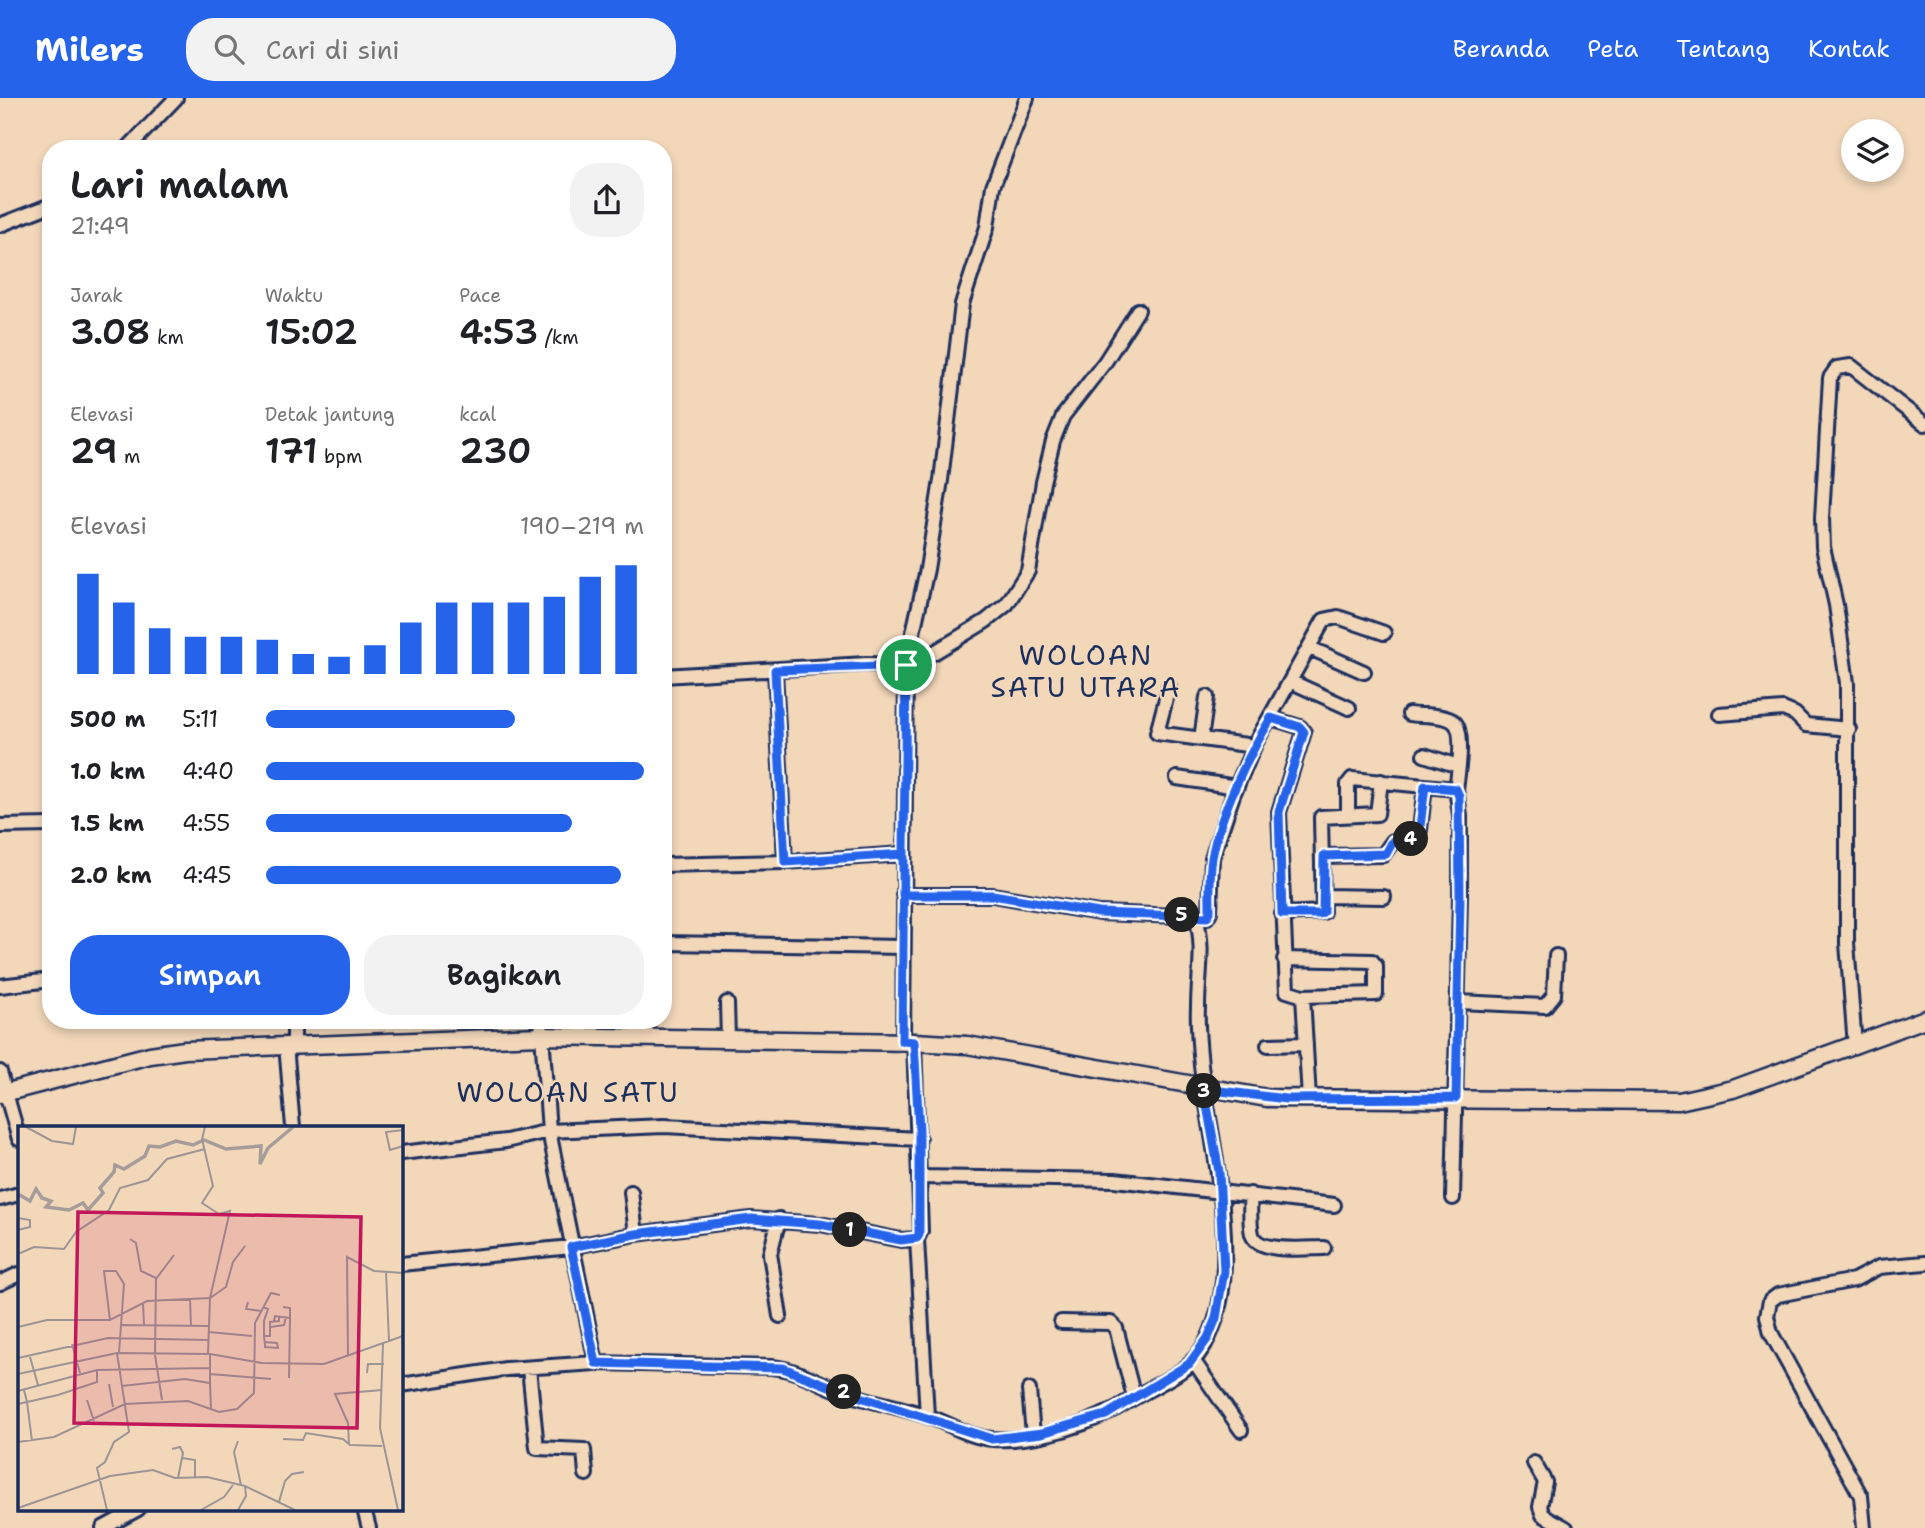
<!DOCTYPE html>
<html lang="id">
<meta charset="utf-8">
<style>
:root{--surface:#fff;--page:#f2f2f2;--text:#202124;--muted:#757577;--accent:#2563eb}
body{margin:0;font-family:"Shantell Sans",sans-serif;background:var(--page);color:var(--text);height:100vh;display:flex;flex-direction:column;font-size:26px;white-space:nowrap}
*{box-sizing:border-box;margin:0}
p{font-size:23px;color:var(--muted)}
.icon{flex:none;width:38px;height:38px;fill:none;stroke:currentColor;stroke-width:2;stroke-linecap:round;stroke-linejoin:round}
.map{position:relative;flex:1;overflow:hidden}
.sheet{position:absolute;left:42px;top:42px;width:630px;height:889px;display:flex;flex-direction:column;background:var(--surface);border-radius:28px;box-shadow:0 4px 10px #0003}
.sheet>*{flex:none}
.controls{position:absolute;left:1841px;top:21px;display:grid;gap:14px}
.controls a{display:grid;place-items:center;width:63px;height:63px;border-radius:50%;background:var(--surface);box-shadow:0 4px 10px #0003;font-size:35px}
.pin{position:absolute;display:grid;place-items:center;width:60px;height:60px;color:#fff;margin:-30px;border:4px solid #fff;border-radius:50%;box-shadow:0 2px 7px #0007}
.km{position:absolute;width:35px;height:35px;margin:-18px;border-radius:50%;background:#222;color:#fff;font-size:19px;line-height:35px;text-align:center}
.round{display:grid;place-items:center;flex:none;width:74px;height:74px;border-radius:28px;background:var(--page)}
.headline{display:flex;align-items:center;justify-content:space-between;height:119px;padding:0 28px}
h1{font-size:38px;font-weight:600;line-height:52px}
.stats{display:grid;grid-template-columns:repeat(3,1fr);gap:10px;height:119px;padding:7px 28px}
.stats div{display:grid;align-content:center}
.stats b{font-size:35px;font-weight:600}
.stats small{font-size:19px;font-weight:400}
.stats p{font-size:19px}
.chart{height:196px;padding:14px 28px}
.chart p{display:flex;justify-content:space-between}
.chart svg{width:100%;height:126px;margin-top:7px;stroke:var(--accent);stroke-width:6}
.primary-button{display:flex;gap:14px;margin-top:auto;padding:14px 28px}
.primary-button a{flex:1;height:80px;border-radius:28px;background:var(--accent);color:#fff;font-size:28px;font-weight:600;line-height:80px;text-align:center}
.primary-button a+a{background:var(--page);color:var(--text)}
ul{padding:0 28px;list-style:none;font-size:23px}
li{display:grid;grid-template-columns:112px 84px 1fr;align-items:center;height:52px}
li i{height:18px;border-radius:9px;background:var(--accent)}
header{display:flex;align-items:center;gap:42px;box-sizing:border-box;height:98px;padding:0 35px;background:var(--accent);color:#fff}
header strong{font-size:33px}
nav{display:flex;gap:38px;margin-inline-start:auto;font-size:24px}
.search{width:490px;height:63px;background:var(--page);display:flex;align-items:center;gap:18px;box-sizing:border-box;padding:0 24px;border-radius:28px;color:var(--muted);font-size:26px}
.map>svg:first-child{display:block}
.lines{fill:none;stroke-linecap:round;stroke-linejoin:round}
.minor-casing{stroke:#1b2f5e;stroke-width:18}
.major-casing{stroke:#1b2f5e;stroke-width:21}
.minor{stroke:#f2d7b9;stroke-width:12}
.major{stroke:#f2d7b9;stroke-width:16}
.route-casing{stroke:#fff;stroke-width:14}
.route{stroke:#2563eb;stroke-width:9}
.labels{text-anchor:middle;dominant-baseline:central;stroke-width:5;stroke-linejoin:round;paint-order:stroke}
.quarter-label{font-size:28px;letter-spacing:2px;fill:#1b2f5e;stroke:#f2d7b9}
.inset-river{fill:none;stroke:#a69c99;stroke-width:3.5}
.inset-road{fill:none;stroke:#9c9495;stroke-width:2}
.view{fill:#c2185b;fill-opacity:0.15;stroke:#c2185b;stroke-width:3.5}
.inset-edge{fill:none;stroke:#1b2f5e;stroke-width:3.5}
</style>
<header>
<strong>Milers</strong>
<div class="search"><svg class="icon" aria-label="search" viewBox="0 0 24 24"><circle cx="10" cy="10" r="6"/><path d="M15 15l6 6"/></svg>Cari di sini</div>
<nav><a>Beranda</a><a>Peta</a><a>Tentang</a><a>Kontak</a></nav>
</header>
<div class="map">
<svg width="1925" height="1430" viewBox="0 0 1925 1430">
<rect width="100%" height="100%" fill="#f2d7b9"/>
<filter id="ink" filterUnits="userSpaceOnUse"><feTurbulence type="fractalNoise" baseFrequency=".0143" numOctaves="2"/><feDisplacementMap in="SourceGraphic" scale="14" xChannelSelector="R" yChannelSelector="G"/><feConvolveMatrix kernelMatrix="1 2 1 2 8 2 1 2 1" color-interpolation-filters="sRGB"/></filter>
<g filter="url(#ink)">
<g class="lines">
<defs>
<path id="minor" d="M 127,51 L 176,0
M 0,127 L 51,107
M 1310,550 L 1364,574
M 775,572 L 785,764
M 663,578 L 866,566 L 906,567 L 935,554 L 986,523 L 1007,506 L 1028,473 L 1043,384 L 1053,343 L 1063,318 L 1105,264 L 1138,212
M 1292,584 L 1349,610
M 1169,589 L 1157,635 L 1254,648
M 1719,616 L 1783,611 L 1795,616 L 1806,627 L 1849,631
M 1271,620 L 1300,629 L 1304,634 L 1279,714 L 1287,893 L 1303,898 L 1376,896 L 1376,868 L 1372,863 L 1284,861
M 1201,641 L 1207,599
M 1424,657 L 1458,668
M 1177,680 L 1237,689
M 1348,716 L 1348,686 L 1352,681 L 1456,691 C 1458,677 1465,633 1454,624 C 1445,616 1420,618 1409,616
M 0,728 L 51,727
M 1323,758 L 1383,757 L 1393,743 L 1416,739 L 1420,732 L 1425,688
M 663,767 L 785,764 L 903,756
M 903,797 L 993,797 L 1099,815 L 1207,819 L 1210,814 L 1212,760 L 1233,697 L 1256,644 L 1324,522 L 1338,519 L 1384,535
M 1325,798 L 1384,799
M 1282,816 L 1323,814 L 1321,719 L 1377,716 L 1381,683
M 663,845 L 903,849
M 0,888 L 51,882
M 1303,898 L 1309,1001
M 1459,904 L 1545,908 L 1554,897 L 1556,858
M 727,905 L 728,941
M 541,922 L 549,1033 L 596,1265
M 903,943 L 906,567 L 927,471 L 941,382 L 962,206 L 987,129 L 993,88 L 1027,0
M 286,947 L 293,1029
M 294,947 L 294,922
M 1268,947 L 1306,946
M 1855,948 L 1847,845 L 1847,585 L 1836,507 L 1823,449 L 1822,420 L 1830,280 L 1837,270 L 1851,268 L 1925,326
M 0,974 L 19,1041
M 401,1055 L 506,1043 L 549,1033 L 664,1028 L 919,1041
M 920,1079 L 1115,1082 L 1334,1107
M 631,1094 L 636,1136
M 1250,1096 C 1251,1109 1249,1123 1252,1136 C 1257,1156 1307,1150 1324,1150
M 1453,1100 L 1460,799 L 1460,717 L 1456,691
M 0,1101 L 19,1096
M 779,1121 L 770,1156 L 780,1218
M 917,1141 L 927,1318
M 401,1166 L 571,1149 L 636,1136 L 751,1121 L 820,1126 L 901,1142 L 917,1141 L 921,1133 L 914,944
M 0,1185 L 19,1176
M 1061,1224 L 1111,1225 L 1116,1230 L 1134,1299
M 1193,1262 L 1241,1332
M 529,1270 L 537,1350 L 584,1352 L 586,1376
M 401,1287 L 506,1271 L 596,1265 L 771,1269 C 798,1271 820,1286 845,1295 C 872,1304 900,1309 927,1318 C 949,1325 968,1339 992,1341 C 1039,1344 1093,1326 1132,1301 C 1151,1289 1175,1280 1191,1265 C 1254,1200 1210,1046 1201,967 C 1199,948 1197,928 1198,909 C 1198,878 1205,849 1196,819
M 1029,1292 L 1033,1336
M 1534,1365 L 1545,1384 L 1540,1409 L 1543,1417 L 1566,1430
M 364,1411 L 369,1430
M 103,1430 L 138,1411
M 1864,1430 L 1861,1398 L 1771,1235 L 1767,1218 L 1770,1203 L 1778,1197 L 1854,1182 L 1879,1169 L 1925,1165"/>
<path id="major" d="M 0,996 L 150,957 L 185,952 L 541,938 L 914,944 L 967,947 L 1267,1000 L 1679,1003 L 1733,991 L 1925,921"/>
</defs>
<!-- minor casing -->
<use href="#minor" class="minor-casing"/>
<!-- major casing -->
<use href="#major" class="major-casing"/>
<!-- minor -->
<use href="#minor" class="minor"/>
<!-- major -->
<use href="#major" class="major"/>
</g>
</g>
<g class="lines" filter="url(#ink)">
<defs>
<path id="route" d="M 906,567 L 902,943 L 914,944 L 919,1032 L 919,1137 L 917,1140 L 901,1142 L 820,1126 L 751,1121 L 636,1136 L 571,1149 L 596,1265 L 783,1270 L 842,1293 L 992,1341 L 1042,1335 L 1106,1317 L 1189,1266 L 1208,1240 L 1216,1220 L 1224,1173 L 1219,1074 L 1204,991 L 1286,1001 L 1456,1000 L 1460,799 L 1459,698 L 1456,691 L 1425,688 L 1419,737 L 1413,741 L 1393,743 L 1386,756 L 1324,758 L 1323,814 L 1319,816 L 1282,816 L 1279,714 L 1304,634 L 1300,629 L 1271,620 C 1248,658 1220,715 1212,760 C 1209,777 1210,796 1210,814 L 1207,819 L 1099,815 L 993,797 L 903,797 L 903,756 L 785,764 L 775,572 L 906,567"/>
</defs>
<!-- route casing -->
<use href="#route" class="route-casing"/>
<!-- route -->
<use href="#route" class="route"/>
</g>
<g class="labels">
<!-- quarter labels -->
<g class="quarter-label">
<text x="1086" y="557">WOLOAN<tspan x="1086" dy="32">SATU UTARA</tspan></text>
<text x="568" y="994">WOLOAN SATU</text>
</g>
</g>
<!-- overview -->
<g transform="translate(18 1028)">
<rect width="385" height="385" fill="#f2d7b9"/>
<path class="inset-river" d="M 0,68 L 12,75 L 18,63 L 24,72 L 33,75 L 28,81 L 51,84 L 65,77 L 70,84 L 85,67 L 82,62 L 96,46 L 97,39 L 106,43 L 127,30 L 131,20 L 142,21 L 158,15 L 175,19 L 186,14 L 208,23 L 243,20 L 242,38 L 250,22 L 275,1"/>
<path class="inset-road" d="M 8,1 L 34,15 L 55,18 L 58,1M 187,1 L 184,13 L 195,60 L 184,77 L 201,88 L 212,85 L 192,172 L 190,228M 385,4 L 368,6 L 372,24 L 385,20M 0,92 L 12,94 L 12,101 L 0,104M 112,113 L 118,117 L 123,145 L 138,152M 0,128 L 16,121 L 46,123 L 58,106 L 91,84 L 102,62 L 130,54 L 149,33 L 187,23M 368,146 L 371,215M 172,173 L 173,201M 230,176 L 228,183 L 243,185M 125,177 L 126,199M 245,181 L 250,183 L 246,195 L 246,210 L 247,219 L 247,221 L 260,222 L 259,217 L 246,216M 92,194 L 86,145 L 98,145 L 106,158 L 101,227M 256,195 L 257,190 L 272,192 L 272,182 L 265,181M 102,199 L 191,200M 0,201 L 29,194 L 92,194 L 129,175 L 192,172 L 208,161 L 215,136 L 227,120M 253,201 L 266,199 L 268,191M 191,206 L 234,210M 246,210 L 252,210 L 252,196 L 261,195 L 261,191M 54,218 L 62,247M 365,218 L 362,302 L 380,384M 12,231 L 20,259M 330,231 L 329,131 L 356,145 L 385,147M 0,232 L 90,212 L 190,214M 349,247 L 350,238 L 366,238M 0,248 L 99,227 L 192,228 L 244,237 L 306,238 L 385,210M 192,248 L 253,253M 271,252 L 272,192M 192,257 L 193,283M 91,258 L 95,281M 104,260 L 167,253 L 192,257 L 192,228M 6,264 L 9,276 L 40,269 L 79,256 L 79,244M 0,265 L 79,244 L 192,242M 69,274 L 76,295M 144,274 L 137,229 L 138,153 L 156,129M 0,278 L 9,276 L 14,315M 265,313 L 285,314 L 288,307 L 325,313 L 332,319 L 364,320M 220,315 L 216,326 L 223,359M 0,316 L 36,311 L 107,278 L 170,275 L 201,286 L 219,283 L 236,267 L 237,197 L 253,167 L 262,169M 331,319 L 330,297 L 317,268 L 364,264M 154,323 L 162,321 L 165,327 L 160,352M 164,332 L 177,334 L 177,351M 261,376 L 267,355 L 274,348 L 286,346M 0,382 L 92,350 L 135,344 L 157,352 L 189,351 L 227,360 L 277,384M 89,384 L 79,342 L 87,336 L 96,316 L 111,306 L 99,227M 183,384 L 206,371 L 215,359M 220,384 L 228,370 L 227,360"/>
<path class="view" d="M 60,86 L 343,91 L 339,302 L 56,297 Z"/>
<rect width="385" height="385" class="inset-edge"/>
</g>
</svg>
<div class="controls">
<a><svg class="icon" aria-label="layers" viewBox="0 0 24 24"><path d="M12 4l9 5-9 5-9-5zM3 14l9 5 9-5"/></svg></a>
</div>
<div class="pin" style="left:906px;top:567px;background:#1e9e55"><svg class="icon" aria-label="arrive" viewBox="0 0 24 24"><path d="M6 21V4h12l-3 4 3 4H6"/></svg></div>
<b class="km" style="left:850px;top:1132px">1</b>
<b class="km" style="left:844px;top:1294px">2</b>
<b class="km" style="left:1204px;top:993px">3</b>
<b class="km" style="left:1411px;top:741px">4</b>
<b class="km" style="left:1182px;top:817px">5</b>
<section class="sheet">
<div class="headline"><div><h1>Lari malam</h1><p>21:49</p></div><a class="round"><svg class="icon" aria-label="share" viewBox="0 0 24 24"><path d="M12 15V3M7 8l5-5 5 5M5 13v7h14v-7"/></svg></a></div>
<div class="stats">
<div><p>Jarak</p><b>3.08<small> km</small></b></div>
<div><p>Waktu</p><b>15:02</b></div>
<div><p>Pace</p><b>4:53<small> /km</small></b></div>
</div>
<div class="stats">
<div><p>Elevasi</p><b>29<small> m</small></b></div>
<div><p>Detak jantung</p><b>171<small> bpm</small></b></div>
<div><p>kcal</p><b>230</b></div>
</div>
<div class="chart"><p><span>Elevasi</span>190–219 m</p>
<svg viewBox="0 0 160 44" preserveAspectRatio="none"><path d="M5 44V9M15 44V19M25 44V28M35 44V31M45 44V31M55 44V32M65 44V37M75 44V38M85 44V34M95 44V26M105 44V19M115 44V19M125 44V19M135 44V17M145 44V10M155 44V6"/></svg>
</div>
<ul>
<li><b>500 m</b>5:11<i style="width:66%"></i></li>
<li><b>1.0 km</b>4:40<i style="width:100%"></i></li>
<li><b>1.5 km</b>4:55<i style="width:81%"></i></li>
<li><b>2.0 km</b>4:45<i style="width:94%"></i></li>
</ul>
<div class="primary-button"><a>Simpan</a><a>Bagikan</a></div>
</section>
</div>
